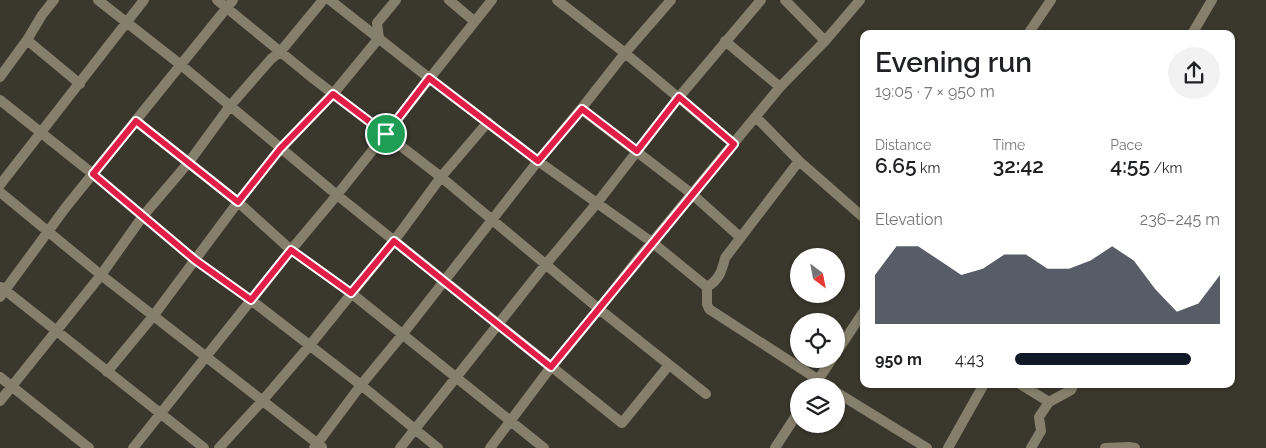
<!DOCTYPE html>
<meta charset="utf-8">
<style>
:root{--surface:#fff;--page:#f2f2f2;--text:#202124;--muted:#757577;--accent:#111827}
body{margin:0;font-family:Raleway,sans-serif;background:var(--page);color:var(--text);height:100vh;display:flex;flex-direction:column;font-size:19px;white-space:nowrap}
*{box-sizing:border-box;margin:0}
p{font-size:16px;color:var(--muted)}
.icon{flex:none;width:28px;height:28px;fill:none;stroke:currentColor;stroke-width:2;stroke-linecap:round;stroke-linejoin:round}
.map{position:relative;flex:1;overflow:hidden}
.panel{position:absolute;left:860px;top:30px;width:375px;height:358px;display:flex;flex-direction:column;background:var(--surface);border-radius:10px;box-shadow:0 1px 4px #0004}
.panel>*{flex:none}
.needle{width:32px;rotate:148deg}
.fabs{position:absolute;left:790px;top:248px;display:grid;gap:10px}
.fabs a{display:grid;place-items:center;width:55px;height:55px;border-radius:50%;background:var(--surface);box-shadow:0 1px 4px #0004;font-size:25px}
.pin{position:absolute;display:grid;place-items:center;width:42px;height:42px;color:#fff;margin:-21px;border:2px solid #fff;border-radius:50%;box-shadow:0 1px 5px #0007}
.round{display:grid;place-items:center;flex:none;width:52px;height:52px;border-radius:26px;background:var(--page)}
.summary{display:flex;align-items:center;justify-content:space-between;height:85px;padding:0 15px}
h1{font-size:28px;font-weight:600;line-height:38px}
.stats{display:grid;grid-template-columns:repeat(3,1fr);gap:8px;height:85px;padding:5px 15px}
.stats div{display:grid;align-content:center}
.stats b{font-size:21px;font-weight:600}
.stats small{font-size:14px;font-weight:400}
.stats p{font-size:14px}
.chart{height:140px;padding:10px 15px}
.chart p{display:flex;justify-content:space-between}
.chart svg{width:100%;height:90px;margin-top:5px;fill:var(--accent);opacity:.7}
ul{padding:0 15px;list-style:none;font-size:16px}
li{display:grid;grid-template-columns:80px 60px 1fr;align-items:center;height:38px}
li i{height:12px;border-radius:6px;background:var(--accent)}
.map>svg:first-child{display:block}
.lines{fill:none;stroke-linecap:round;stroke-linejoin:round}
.street{stroke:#867f6b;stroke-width:10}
.route-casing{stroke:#fff;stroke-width:10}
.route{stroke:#e11d48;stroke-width:6}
</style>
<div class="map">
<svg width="1266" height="448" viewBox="0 0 1266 448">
<rect width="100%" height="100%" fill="#3a372c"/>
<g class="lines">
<!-- street -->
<path class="street" d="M 98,0 L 181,65 L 337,195 L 622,423 L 669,365
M 217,0 L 310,76 L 441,177 L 599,309 L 706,394
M 330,0 L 429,78 L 538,161 L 653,243 L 707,287
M 449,0 L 474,21
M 557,0 L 625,53 L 734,144
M 785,0 L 825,41
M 1028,34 L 1051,0
M 1192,34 L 1212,0
M 27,40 L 80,84
M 725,41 L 780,87
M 0,77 L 27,40 L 42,15 L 54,0
M 0,100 L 93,174 L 195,260 L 251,300 L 361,385 L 438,448
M 581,109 L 692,194 L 740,237
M 756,117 L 799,161 L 864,218
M 136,121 L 238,202 L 291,250 L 351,293 L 544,448
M 0,185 L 144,0
M 0,192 L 101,275 L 322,447
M 1,287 L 204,448
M 707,287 L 707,304 L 709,309 L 828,386
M 707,287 C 719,280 722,271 725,258 L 799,161
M 0,297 L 66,207 L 233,0
M 836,353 L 864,311
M 107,372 L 154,315 L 238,202 L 280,149 L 333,94 L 379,38 L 377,23 L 396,0
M 0,377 L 89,448
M 1020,384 L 1049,402
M 814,386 L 832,359
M 836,392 L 927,448
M 0,401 L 101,275 L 143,216 L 189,162 L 230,106 L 271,59 L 281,51 L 323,0
M 133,448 L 291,250 L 337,195 L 492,0
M 219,448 L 263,400 L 310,345 L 394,241 L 441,177 L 488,122
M 314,448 L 361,385 L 402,335 L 538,161 L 581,109 L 625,53 L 671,0
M 400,448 L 546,264 L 597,203 L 679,97 L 761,0
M 490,448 L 551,367 L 599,309 L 634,264 L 780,87 L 825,41 L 860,0
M 775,448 L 799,411
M 948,448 L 984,384
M 1031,448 L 1041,431 L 1039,417 L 1049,402 L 1071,390 L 1074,384
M 1105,448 L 1129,447 L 1135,448"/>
</g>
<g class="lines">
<defs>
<path id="route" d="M 429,78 L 538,161 L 582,109 L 637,151 L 679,97 L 734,144 L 551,367 L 394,241 L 351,293 L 291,250 L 251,300 L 195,260 L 93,174 L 136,121 L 238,202 L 280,149 L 333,94 L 386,134 Z"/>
</defs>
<!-- route casing -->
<use href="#route" class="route-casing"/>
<!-- route -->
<use href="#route" class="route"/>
</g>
</svg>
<div class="fabs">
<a><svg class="needle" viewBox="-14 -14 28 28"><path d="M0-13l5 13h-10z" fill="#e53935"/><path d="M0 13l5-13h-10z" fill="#757577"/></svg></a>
<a><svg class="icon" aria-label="locate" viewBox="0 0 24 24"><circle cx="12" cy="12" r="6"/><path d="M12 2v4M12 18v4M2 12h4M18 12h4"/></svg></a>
<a><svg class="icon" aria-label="layers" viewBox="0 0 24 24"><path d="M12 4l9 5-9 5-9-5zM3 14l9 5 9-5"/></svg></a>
</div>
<div class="pin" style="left:386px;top:134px;background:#1e9e55"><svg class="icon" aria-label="arrive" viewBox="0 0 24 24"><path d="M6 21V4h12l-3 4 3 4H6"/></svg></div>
<section class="panel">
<div class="summary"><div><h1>Evening run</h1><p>19:05 · 7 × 950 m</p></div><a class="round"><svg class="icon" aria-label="share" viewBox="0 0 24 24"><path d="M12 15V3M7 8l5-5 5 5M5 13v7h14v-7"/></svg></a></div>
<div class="stats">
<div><p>Distance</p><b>6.65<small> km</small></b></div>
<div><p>Time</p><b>32:42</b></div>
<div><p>Pace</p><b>4:55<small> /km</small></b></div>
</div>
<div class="chart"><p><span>Elevation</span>236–245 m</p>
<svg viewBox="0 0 160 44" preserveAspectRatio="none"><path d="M0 44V20L10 6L20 6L30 13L40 20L50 17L60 10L70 10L80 17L90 17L100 13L110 6L120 13L130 27L140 38L150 34L160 20V44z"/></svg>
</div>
<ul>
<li><b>950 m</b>4:43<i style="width:86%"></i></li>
</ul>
</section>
</div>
